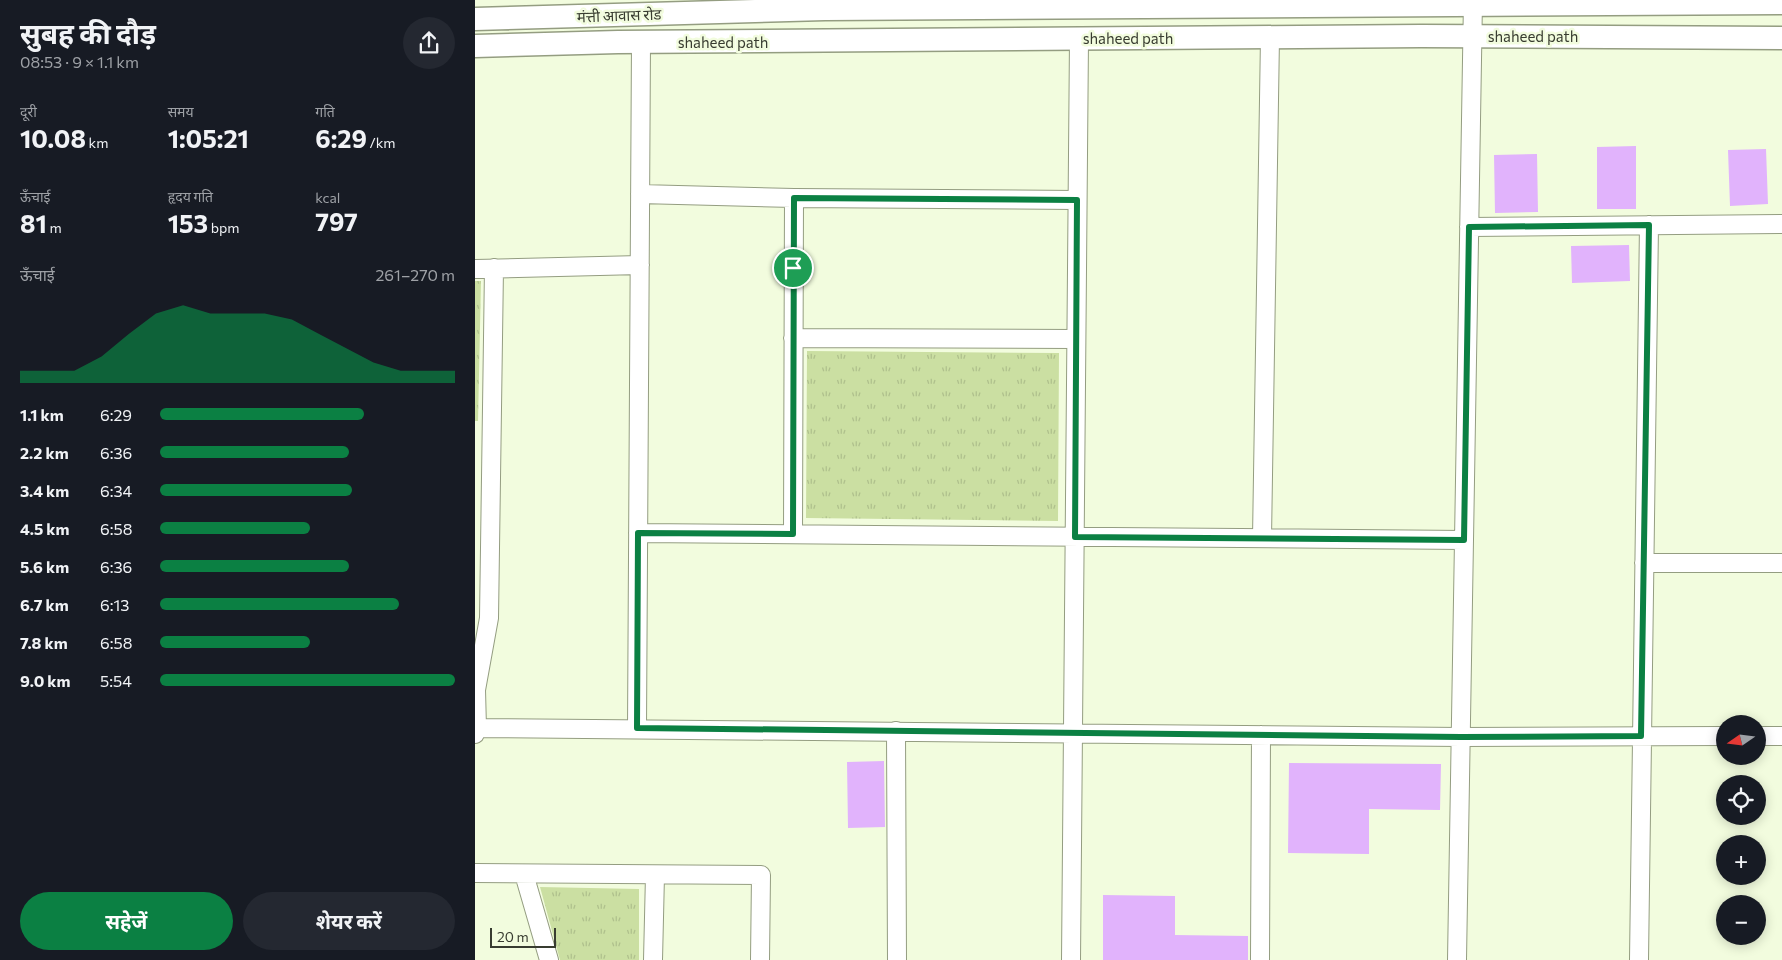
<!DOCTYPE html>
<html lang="hi">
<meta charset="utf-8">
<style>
:root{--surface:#171b24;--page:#242831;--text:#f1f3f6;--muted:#9ea1a6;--accent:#0b8043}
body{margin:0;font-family:Commissioner,"Noto Sans Devanagari",sans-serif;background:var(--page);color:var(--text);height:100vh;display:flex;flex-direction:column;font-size:19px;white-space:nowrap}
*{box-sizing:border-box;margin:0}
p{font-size:16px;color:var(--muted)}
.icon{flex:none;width:28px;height:28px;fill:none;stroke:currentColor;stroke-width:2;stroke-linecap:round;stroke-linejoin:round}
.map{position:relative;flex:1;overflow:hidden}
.side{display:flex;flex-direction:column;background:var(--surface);width:475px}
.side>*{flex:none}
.needle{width:32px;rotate:256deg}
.fabs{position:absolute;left:1241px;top:715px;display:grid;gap:10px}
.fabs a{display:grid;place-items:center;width:50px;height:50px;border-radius:50%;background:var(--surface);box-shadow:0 2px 12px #0003;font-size:25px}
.scale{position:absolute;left:15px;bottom:12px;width:66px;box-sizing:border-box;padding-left:5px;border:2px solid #383c30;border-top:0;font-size:14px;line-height:18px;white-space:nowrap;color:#383c30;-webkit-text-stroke:4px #f2fcde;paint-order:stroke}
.pin{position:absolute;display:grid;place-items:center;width:42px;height:42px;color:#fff;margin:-21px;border:2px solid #fff;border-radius:50%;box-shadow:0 1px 5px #0007}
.round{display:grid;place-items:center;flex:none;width:52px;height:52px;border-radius:26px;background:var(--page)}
.headline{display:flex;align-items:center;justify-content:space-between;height:85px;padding:0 20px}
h1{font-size:28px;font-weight:700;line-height:38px}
.metrics{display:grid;grid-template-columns:repeat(3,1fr);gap:8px;height:85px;padding:5px 20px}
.metrics div{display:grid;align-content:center}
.metrics b{font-size:25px;font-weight:700}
.metrics small{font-size:14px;font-weight:400}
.metrics p{font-size:14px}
.chart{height:140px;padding:10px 20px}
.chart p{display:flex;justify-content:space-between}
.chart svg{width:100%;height:90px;margin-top:5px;fill:var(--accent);opacity:.7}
.button{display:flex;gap:10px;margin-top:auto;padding:10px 20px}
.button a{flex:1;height:58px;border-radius:30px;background:var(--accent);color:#fff;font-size:20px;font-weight:700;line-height:58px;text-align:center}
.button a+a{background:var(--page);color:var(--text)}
ul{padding:0 20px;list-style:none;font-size:16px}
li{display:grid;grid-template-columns:80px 60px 1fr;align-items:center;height:38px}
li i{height:12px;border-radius:6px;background:var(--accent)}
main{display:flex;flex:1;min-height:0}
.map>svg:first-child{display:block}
.grass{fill:url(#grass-tufts)}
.building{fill:#e1b3fc}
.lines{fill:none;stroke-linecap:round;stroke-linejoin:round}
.minor-casing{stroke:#949d81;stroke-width:20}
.tertiary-casing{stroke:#949d81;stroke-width:25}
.minor{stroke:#fff;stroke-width:18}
.tertiary{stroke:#fff;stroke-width:22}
.route-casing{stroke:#fff;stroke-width:10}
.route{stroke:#0b8043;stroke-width:6}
.labels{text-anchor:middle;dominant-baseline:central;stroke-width:5;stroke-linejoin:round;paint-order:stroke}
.street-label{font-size:15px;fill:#383c30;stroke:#f2fcde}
</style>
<main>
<section class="side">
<div class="headline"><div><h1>सुबह की दौड़</h1><p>08:53 · 9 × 1.1 km</p></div><a class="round"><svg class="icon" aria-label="share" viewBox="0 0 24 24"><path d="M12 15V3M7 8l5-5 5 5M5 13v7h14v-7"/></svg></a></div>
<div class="metrics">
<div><p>दूरी</p><b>10.08<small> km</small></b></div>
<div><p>समय</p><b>1:05:21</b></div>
<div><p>गति</p><b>6:29<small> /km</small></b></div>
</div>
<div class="metrics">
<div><p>ऊँचाई</p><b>81<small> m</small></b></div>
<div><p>हृदय गति</p><b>153<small> bpm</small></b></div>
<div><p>kcal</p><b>797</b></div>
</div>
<div class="chart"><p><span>ऊँचाई</span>261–270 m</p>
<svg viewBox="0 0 160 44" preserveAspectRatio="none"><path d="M0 44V38L10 38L20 38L30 31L40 20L50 10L60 6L70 10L80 10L90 10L100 13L110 20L120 27L130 34L140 38L150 38L160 38V44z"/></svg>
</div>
<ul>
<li><b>1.1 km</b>6:29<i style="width:69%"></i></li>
<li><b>2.2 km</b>6:36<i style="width:64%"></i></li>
<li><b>3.4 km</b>6:34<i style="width:65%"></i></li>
<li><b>4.5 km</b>6:58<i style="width:51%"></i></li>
<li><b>5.6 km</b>6:36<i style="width:64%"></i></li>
<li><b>6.7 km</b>6:13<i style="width:81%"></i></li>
<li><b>7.8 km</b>6:58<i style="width:51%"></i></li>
<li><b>9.0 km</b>5:54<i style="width:100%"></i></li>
</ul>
<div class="button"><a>सहेजें</a><a>शेयर करें</a></div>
</section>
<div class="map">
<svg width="1307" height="960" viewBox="0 0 1307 960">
<defs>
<pattern id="grass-tufts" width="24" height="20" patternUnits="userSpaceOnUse" patternTransform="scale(1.25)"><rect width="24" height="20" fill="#cbdfa2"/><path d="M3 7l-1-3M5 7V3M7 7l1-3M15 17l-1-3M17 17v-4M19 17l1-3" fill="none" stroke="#afc08c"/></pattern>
</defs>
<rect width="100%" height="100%" fill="#f2fcde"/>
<!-- grass -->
<path class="grass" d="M 0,281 L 6,281 L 3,421 L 0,421 Z
M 332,351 L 584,353 L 583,521 L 331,518 Z
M 65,887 L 164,889 L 164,960 L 85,960 Z"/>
<!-- building -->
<path class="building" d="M 1161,146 L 1161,209 L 1122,209 L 1122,147 Z
M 1291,149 L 1293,204 L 1255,206 L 1253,150 Z
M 1062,154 L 1063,212 L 1020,213 L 1019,155 Z
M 1154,245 L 1155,281 L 1097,283 L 1096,246 Z
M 409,761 L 410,827 L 373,828 L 372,762 Z
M 814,763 L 966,764 L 965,810 L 894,809 L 894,854 L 813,853 Z
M 628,895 L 700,896 L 700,935 L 773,936 L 773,960 L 628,960 Z"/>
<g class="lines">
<defs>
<path id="minor" d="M 165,194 L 319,198 L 602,200
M 994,227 L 1307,224
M 0,269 L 165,265
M 318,338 L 601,339
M 163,533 L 989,540
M 318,534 L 319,198
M 787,538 L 795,37
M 1169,563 L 1307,563
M 2,728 L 986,737 L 1250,736
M 162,728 L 166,42
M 421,731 L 422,960
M 0,734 L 2,728 L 1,690 L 14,618 L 19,268
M 1282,736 L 1307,736
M 0,873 L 286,875 L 285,960
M 49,874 L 74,960
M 178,960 L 180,875
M 596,960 L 604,39
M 785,960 L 786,735
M 982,960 L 998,0
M 1164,960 L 1174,225"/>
<path id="tertiary" d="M 0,19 L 350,9 L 1307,3
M 0,46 L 143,42 L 946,36 L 1307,38"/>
</defs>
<!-- minor casing -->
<use href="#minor" class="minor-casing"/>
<!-- tertiary casing -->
<use href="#tertiary" class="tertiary-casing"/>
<!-- minor -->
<use href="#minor" class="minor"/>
<!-- tertiary -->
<use href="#tertiary" class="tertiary"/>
</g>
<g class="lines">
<defs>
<path id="route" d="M 319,198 L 602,200 L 600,537 L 989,540 L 994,227 L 1174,225 L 1166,736 L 986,737 L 162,728 L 163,533 L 318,534 Z"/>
</defs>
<!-- route casing -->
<use href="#route" class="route-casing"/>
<!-- route -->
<use href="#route" class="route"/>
</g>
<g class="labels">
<!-- street labels -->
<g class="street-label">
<text transform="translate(144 15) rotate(-2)">मंत्ती आवास रोड</text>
<text x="1058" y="36">shaheed path</text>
<text x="653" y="38">shaheed path</text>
<text x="248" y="42">shaheed path</text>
</g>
</g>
</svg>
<div class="fabs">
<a><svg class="needle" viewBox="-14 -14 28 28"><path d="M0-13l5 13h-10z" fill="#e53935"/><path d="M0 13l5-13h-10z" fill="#9ea1a6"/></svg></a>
<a><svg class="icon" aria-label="locate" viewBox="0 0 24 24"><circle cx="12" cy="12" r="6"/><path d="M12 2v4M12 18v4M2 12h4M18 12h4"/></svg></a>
<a>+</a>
<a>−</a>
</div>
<div class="scale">20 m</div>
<div class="pin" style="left:318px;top:268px;background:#1e9e55"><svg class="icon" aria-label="arrive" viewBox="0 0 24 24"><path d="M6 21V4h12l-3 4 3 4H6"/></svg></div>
</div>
</main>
